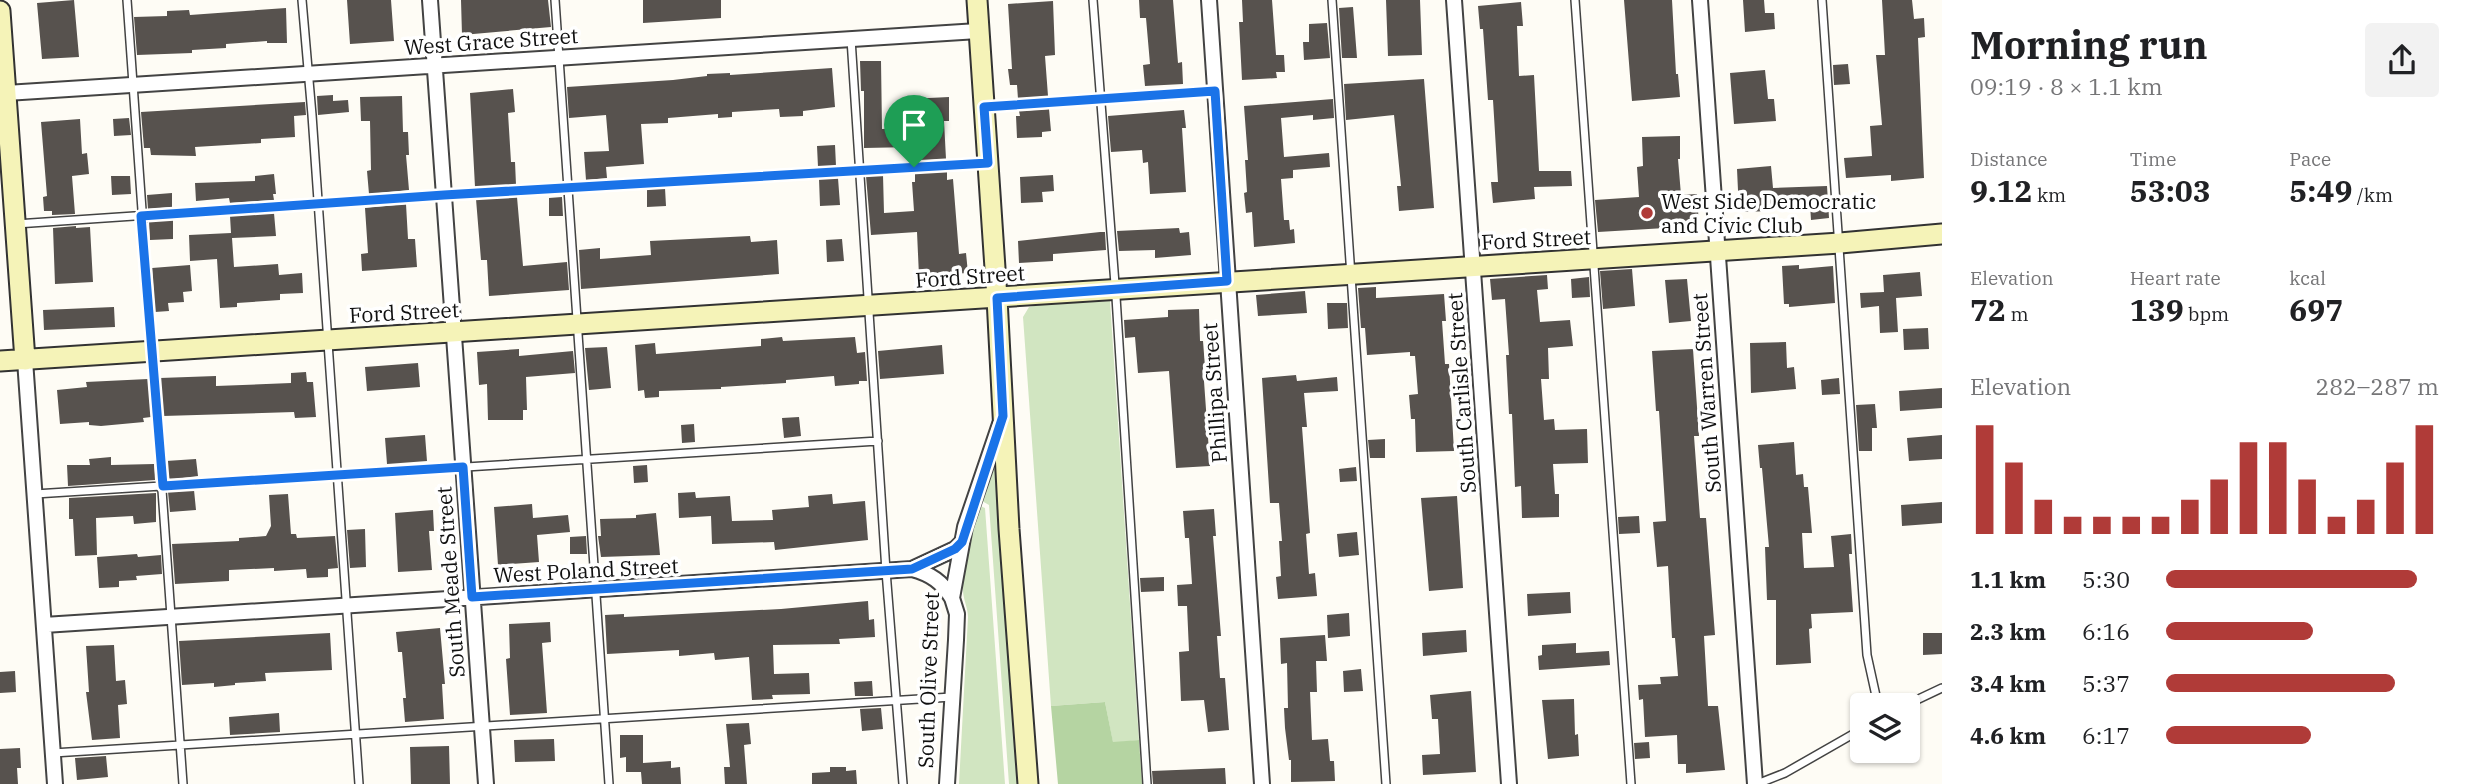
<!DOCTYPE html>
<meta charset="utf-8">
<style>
:root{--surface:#fff;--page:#f2f2f2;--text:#202124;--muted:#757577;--accent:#b03b38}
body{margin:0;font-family:"IBM Plex Serif",serif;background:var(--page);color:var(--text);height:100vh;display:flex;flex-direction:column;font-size:26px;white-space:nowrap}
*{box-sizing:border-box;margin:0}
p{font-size:23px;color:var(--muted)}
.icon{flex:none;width:38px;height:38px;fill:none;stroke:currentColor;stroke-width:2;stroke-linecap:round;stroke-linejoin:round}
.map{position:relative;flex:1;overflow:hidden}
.side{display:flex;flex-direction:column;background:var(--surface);width:525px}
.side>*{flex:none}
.tools{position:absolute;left:1850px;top:693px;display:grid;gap:14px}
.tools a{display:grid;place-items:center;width:70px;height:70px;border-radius:7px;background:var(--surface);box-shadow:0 2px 5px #0004;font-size:35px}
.pin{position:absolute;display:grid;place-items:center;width:60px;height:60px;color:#fff;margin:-72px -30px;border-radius:50% 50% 50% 0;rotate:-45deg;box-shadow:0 0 7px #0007}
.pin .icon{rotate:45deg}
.round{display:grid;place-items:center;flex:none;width:74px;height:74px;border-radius:7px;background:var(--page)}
.head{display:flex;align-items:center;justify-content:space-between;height:119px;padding:0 28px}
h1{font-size:38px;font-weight:800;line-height:52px}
.metrics{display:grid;grid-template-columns:repeat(3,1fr);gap:10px;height:119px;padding:7px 28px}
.metrics div{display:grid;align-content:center}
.metrics b{font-size:30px;font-weight:800}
.metrics small{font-size:19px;font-weight:400}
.metrics p{font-size:19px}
.chart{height:196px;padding:14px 28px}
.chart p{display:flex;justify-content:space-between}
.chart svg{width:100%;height:126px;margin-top:7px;stroke:var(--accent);stroke-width:6}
ul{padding:0 28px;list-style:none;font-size:23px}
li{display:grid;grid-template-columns:112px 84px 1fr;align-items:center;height:52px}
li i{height:18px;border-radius:9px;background:var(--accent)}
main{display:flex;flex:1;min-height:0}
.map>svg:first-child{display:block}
.green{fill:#d1e5c1}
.forest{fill:#b5d4a2}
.building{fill:#57524e}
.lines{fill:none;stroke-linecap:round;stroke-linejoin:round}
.lane-casing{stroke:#434343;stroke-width:10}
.street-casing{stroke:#434343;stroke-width:18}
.secondary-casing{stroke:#323232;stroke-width:23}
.lane{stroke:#fff;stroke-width:7}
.street{stroke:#fff;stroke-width:14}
.secondary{stroke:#f5f3b8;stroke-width:19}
.route-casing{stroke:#fff;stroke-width:14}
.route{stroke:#1a73e8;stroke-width:9}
.poi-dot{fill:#b03b38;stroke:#fff;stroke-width:2.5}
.labels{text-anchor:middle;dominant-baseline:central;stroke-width:7;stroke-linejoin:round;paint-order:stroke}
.street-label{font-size:21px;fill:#101010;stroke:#fff}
.poi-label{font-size:21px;fill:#101010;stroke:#fff;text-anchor:start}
</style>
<main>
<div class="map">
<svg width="1942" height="784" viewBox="0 0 1942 784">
<rect width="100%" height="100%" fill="#fefcf5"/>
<!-- green -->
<path class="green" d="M 1110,301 L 1139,740 L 1113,743 L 1105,702 L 1051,706 L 1023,317 L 1029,307 L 1039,305 Z
M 994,469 L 995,470 L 1018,784 L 1009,784 L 989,505 L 982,501 Z
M 980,506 L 985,508 L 1005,784 L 959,784 L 968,617 C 968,608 963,599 963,590 C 963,562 972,532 980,506 Z"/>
<!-- forest -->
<path class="forest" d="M 1105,702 L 1113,742 L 1139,740 L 1142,784 L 1058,784 L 1051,706 Z"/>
<!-- building -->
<path class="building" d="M 74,0 L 79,57 L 42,59 L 37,3 Z
M 347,0 L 391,0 L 394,41 L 350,44 Z
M 461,0 L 548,0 L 551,27 L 462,35 Z
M 643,0 L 721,0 L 721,18 L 643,23 Z
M 1139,0 L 1173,0 L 1178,63 L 1182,62 L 1183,84 L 1145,86 L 1143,65 L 1150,64 L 1146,18 L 1140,18 Z
M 1242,0 L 1272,0 L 1276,55 L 1284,55 L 1285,72 L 1276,72 L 1277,78 L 1242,80 L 1239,22 L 1243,22 Z
M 1386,0 L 1420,0 L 1422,55 L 1388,56 Z
M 1624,0 L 1672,0 L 1676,74 L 1678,74 L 1680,97 L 1632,101 Z
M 1743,0 L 1764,0 L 1765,13 L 1774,13 L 1775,29 L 1745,32 Z
M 1882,0 L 1912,0 L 1914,19 L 1924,18 L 1925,37 L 1918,38 L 1924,178 L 1891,181 L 1891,175 L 1846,178 L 1844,158 L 1872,156 L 1870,126 L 1882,125 L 1876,55 L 1885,55 Z
M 1053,1 L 1055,55 L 1045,56 L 1048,96 L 1018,99 L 1017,85 L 1010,85 L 1008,69 L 1012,69 L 1008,4 Z
M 1521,2 L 1523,26 L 1517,26 L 1519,76 L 1534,75 L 1539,171 L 1571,171 L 1572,186 L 1534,187 L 1535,199 L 1493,203 L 1491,182 L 1498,182 L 1493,100 L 1488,100 L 1483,29 L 1480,29 L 1478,6 Z
M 1353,7 L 1357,58 L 1342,58 L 1339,8 Z
M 286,8 L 287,43 L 267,43 L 267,41 L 226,44 L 226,48 L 192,50 L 192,53 L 137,55 L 134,17 L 167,16 L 167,11 L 189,10 L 190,15 Z
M 1327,23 L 1330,58 L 1304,60 L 1303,42 L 1309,42 L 1309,24 Z
M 860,61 L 881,61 L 882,129 L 910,128 L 909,99 L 949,97 L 949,121 L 944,121 L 946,159 L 914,161 L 913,147 L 864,148 L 864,91 L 861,91 Z
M 1848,64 L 1850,84 L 1834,85 L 1833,65 Z
M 832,68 L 835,107 L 803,111 L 803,116 L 780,117 L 779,109 L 732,112 L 732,117 L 718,118 L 718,114 L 668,118 L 668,123 L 641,124 L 644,164 L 606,167 L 607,178 L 586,180 L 584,152 L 609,151 L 606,115 L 569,118 L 567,87 L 673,80 L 707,76 L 707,74 L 730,73 L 730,75 Z
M 1765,70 L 1768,99 L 1774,99 L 1776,121 L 1734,124 L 1730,73 Z
M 1424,79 L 1434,208 L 1399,211 L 1397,186 L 1401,186 L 1394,115 L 1346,120 L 1344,84 Z
M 513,89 L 515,112 L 508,113 L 511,162 L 515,162 L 516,185 L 475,187 L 470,93 Z
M 333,95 L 333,101 L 348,100 L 349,112 L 318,115 L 317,96 Z
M 402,96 L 403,132 L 408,132 L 409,155 L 406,155 L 409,190 L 369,194 L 367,171 L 371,170 L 370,121 L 361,121 L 360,97 Z
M 1333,99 L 1334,118 L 1313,120 L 1313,115 L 1281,118 L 1284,157 L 1329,153 L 1330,167 L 1293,170 L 1293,178 L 1281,179 L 1284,220 L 1289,220 L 1290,230 L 1294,229 L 1295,243 L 1254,247 L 1252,212 L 1246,213 L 1244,193 L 1247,192 L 1245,160 L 1248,160 L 1244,106 Z
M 305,102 L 306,115 L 294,116 L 295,137 L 261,139 L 261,143 L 195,147 L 196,156 L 151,155 L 150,148 L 144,148 L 141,112 Z
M 1049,109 L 1051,131 L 1042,132 L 1042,137 L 1017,138 L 1016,116 L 1020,116 L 1019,111 Z
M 1184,110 L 1186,128 L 1182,128 L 1186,192 L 1150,194 L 1148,162 L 1143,163 L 1142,150 L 1111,152 L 1108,116 Z
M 129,118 L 131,135 L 114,136 L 113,119 Z
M 80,119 L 82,154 L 87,153 L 89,174 L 72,176 L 75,214 L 52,215 L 52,211 L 44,211 L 43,197 L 47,196 L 41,122 Z
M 1680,136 L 1680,159 L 1678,159 L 1681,195 L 1697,194 L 1699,226 L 1598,232 L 1595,200 L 1639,197 L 1637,167 L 1643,166 L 1642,137 Z
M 835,145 L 836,166 L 818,167 L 817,146 Z
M 1771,166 L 1773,188 L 1827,186 L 1829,218 L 1811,220 L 1810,204 L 1774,206 L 1774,211 L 1739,212 L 1737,169 Z
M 947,171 L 947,180 L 953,179 L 959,254 L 966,253 L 968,273 L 919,276 L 917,232 L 871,235 L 866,176 L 883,175 L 884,213 L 914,211 L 912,182 L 915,182 L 915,173 Z
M 274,174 L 276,194 L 273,194 L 274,200 L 230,203 L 229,198 L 196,201 L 195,183 L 255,181 L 255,176 Z
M 1053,175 L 1054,191 L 1042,192 L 1043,202 L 1021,203 L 1020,177 Z
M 111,176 L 130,176 L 131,194 L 112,195 Z
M 838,178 L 840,205 L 820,206 L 819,179 Z
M 665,188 L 666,206 L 647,207 L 647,189 Z
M 172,193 L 172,207 L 148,209 L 147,195 Z
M 517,197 L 523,266 L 567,262 L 569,290 L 489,296 L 487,260 L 481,260 L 476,199 Z
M 562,197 L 563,216 L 549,216 L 549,198 Z
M 406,204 L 408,239 L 415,239 L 417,267 L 362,271 L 361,254 L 368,253 L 365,208 Z
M 274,213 L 276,236 L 232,238 L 234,267 L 278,264 L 279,275 L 302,273 L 303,293 L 280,294 L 280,300 L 237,303 L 237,307 L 220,308 L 217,259 L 190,261 L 189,235 L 231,233 L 230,216 Z
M 173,220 L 173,239 L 150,240 L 149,221 Z
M 76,226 L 76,228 L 90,227 L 93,282 L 55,284 L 53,228 Z
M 1179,228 L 1180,233 L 1189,232 L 1191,255 L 1155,258 L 1155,250 L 1119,251 L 1117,231 Z
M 1100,232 L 1105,232 L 1106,250 L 1053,254 L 1053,261 L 1019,263 L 1018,241 Z
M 750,236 L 751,242 L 777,240 L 779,274 L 581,289 L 579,250 L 600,248 L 600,259 L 651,255 L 650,241 Z
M 842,239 L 844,261 L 827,262 L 826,240 Z
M 190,265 L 192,291 L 183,292 L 184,302 L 168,303 L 169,311 L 155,312 L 152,268 Z
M 1799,265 L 1799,269 L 1833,266 L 1835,303 L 1789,307 L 1789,304 L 1784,304 L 1782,266 Z
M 1632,269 L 1635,306 L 1603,309 L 1600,271 Z
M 1920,272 L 1922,296 L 1896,298 L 1898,332 L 1880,333 L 1879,306 L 1861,308 L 1860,293 L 1884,292 L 1883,275 Z
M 1547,275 L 1548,289 L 1537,290 L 1540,322 L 1570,320 L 1573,346 L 1548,348 L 1549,379 L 1541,379 L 1544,420 L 1554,419 L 1555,430 L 1587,429 L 1588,463 L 1553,464 L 1555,494 L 1559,494 L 1559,517 L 1522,518 L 1521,486 L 1515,487 L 1512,414 L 1509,414 L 1506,355 L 1509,355 L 1505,299 L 1492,300 L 1490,279 Z
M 1589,277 L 1590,297 L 1572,298 L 1571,279 Z
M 1687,279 L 1691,321 L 1669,323 L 1665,280 Z
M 1376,287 L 1376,298 L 1444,294 L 1446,321 L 1442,321 L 1445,364 L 1449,364 L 1454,451 L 1416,452 L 1415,419 L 1411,419 L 1409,395 L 1418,394 L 1415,356 L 1410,356 L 1410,352 L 1367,355 L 1365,328 L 1361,328 L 1358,288 Z
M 1305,291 L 1307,313 L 1258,316 L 1256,295 Z
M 1327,303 L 1347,303 L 1348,328 L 1328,329 Z
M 114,307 L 115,327 L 44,330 L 43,310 Z
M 1199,309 L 1200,341 L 1203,341 L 1205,367 L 1203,367 L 1210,466 L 1176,468 L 1169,371 L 1138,373 L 1135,337 L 1125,338 L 1124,320 L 1168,317 L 1168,310 Z
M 1928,328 L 1929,349 L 1904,350 L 1903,329 Z
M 782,337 L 783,341 L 855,337 L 857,353 L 865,352 L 867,381 L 859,381 L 859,384 L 835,386 L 834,376 L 786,380 L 786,383 L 721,387 L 721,389 L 659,391 L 659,397 L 645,398 L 644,390 L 638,391 L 635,345 L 655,343 L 656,354 L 761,346 L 761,339 Z
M 1786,342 L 1787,368 L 1794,367 L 1796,389 L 1751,393 L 1750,343 Z
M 942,345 L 944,374 L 880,379 L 878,351 Z
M 607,347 L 611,388 L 589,390 L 585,348 Z
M 519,349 L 519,356 L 573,351 L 575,373 L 526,377 L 527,410 L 523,410 L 523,420 L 488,420 L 487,384 L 479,385 L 477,352 Z
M 1693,349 L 1699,436 L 1694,436 L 1700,518 L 1706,518 L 1715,635 L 1704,636 L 1708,706 L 1718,706 L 1725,770 L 1686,773 L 1686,764 L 1678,764 L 1677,735 L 1645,737 L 1643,699 L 1639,700 L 1638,685 L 1661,684 L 1660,677 L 1678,676 L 1675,638 L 1672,638 L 1668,566 L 1657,567 L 1653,522 L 1666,521 L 1659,411 L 1656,411 L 1652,351 Z
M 418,363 L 420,387 L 367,391 L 365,367 Z
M 306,372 L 307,382 L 313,382 L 316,417 L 295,418 L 294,412 L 163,416 L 160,378 L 216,376 L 216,386 L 291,383 L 291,373 Z
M 1296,375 L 1297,381 L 1337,377 L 1338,391 L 1304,393 L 1307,427 L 1302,427 L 1310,533 L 1306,534 L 1309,574 L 1315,573 L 1317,596 L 1278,599 L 1276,577 L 1281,576 L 1279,541 L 1282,541 L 1279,503 L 1270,503 L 1262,378 Z
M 1839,378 L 1840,394 L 1822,395 L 1821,380 Z
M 148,379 L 151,417 L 143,418 L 144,422 L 101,426 L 89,425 L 89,422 L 60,424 L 57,390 L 87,387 L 86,382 Z
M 1942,388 L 1942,408 L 1900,411 L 1899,391 Z
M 1875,404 L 1877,428 L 1872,428 L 1872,451 L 1859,451 L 1856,405 Z
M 799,417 L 801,436 L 784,438 L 782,418 Z
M 694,424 L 695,442 L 682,443 L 681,425 Z
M 425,435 L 427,461 L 387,464 L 385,438 Z
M 1942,435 L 1942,459 L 1909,461 L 1907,438 Z
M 1385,439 L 1385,458 L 1370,458 L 1368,440 Z
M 1794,442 L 1796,475 L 1803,474 L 1804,487 L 1808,487 L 1812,533 L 1802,533 L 1804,568 L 1834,567 L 1831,536 L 1851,534 L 1852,554 L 1849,554 L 1853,612 L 1811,614 L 1812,628 L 1809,629 L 1811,663 L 1776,665 L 1776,600 L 1767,600 L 1765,547 L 1769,547 L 1762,468 L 1760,468 L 1758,445 Z
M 111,457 L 111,465 L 154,464 L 155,480 L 68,486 L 67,465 L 90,465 L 89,459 Z
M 196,459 L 198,476 L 167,480 L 166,461 Z
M 647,465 L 648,482 L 634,483 L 633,466 Z
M 1356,467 L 1357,481 L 1340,482 L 1339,469 Z
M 194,490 L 196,510 L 170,512 L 168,492 Z
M 695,492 L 696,498 L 730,496 L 732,521 L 773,520 L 772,510 L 809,507 L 808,496 L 832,494 L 833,504 L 865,501 L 868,540 L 775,550 L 774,542 L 712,544 L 711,516 L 679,518 L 678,493 Z
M 156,493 L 156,522 L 134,524 L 133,516 L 96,518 L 97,555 L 75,556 L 73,519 L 69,519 L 69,498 Z
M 288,494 L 291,534 L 296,534 L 297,538 L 335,536 L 338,568 L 328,569 L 328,577 L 307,578 L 306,569 L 274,571 L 274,568 L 229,570 L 229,581 L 175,584 L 172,544 L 239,541 L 239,538 L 266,536 L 271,526 L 269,495 Z
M 1457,496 L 1463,588 L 1429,591 L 1421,498 Z
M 1942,502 L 1942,523 L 1902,526 L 1901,505 Z
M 532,504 L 533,518 L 568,515 L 570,532 L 537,535 L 539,562 L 498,565 L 494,507 Z
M 1214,509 L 1216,536 L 1213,536 L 1221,636 L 1217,636 L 1220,678 L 1225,678 L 1229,730 L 1208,732 L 1204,700 L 1181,701 L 1179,652 L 1189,651 L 1187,606 L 1178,606 L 1177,585 L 1192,584 L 1189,538 L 1185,538 L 1183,511 Z
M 433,510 L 434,531 L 429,531 L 432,570 L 398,572 L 395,513 Z
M 656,513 L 660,555 L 601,557 L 598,536 L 601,536 L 600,519 L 636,518 L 636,515 Z
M 1639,516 L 1640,533 L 1619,534 L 1618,517 Z
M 365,529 L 366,567 L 350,568 L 347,530 Z
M 1357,532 L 1359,555 L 1339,557 L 1337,534 Z
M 586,536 L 587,554 L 570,554 L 570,537 Z
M 137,554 L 138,557 L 161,555 L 162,574 L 136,576 L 137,580 L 119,581 L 119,587 L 99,588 L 97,557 Z
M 1164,577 L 1164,591 L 1141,592 L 1140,578 Z
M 1570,592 L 1571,613 L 1528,616 L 1527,594 Z
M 868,601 L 869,620 L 874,619 L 875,637 L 839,639 L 840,644 L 773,645 L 774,674 L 809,673 L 810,694 L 772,695 L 773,699 L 752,700 L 749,657 L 715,660 L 714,653 L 679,656 L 679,650 L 607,654 L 605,615 L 624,614 L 624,617 L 781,609 Z
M 1349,613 L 1350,636 L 1328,638 L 1327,615 Z
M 550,622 L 551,642 L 542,643 L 547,713 L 510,715 L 506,659 L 510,658 L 509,624 Z
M 440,628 L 445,684 L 442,684 L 444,719 L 405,722 L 403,698 L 406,698 L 402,652 L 398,652 L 396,632 Z
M 1466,630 L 1467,652 L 1423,656 L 1422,633 Z
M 330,633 L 332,670 L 265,673 L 266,681 L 235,683 L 235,685 L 214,687 L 214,683 L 182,685 L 179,641 Z
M 1923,633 L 1942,633 L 1942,654 L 1923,655 Z
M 1325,635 L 1327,661 L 1316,661 L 1317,692 L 1310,692 L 1312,740 L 1328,739 L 1330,761 L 1334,761 L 1335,781 L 1291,782 L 1291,760 L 1289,760 L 1285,728 L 1284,708 L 1288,708 L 1287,663 L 1281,664 L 1280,638 Z
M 1576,643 L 1576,653 L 1609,651 L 1610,665 L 1539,670 L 1538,656 L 1542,655 L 1542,645 Z
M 114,645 L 116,681 L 125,680 L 127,704 L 118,705 L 120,738 L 92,740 L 86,692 L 89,692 L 86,646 Z
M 1361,669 L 1363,691 L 1344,692 L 1343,671 Z
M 15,671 L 16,692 L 0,693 L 0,672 Z
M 872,681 L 873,696 L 855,696 L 854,682 Z
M 1471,691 L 1476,772 L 1423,775 L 1422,755 L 1440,754 L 1438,719 L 1432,719 L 1430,695 Z
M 1574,699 L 1575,735 L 1578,734 L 1579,756 L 1548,759 L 1542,700 Z
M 881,708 L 883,729 L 862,731 L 860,709 Z
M 279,713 L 280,732 L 230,735 L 229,717 Z
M 749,723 L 751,744 L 744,745 L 747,784 L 725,784 L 724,767 L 730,767 L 726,724 Z
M 620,735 L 643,735 L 643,763 L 671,761 L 671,768 L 680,767 L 681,784 L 642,784 L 641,772 L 626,772 L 626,757 L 620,758 Z
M 554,739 L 555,761 L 515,762 L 514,740 Z
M 1649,742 L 1650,758 L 1635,759 L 1634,743 Z
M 449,746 L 450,784 L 411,784 L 410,747 Z
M 20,748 L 21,768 L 17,768 L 18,784 L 0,784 L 0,749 Z
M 106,756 L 108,777 L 77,780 L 75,758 Z
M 830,767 L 846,767 L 846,771 L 856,770 L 857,784 L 812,784 L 812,773 L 830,772 Z
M 1225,768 L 1226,784 L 1153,784 L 1152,771 Z"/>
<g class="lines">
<defs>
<path id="lane" d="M 127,0 L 183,784
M 302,0 L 312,115 L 359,784
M 555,0 L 609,784
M 1093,0 L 1116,297 L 1147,784
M 1332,0 L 1386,784
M 1575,0 L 1631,784
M 1822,0 L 1867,655 L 1878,705
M 851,39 L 886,571 L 903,784
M 985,107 L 1215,91
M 16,224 L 444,195 L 985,163
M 35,494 L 878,441
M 1906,705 L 1942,688
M 53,753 L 952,697
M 1757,784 L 1785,773 L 1862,729"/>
<path id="street" d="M 430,0 L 486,784
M 1209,0 L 1262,784
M 1454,0 L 1509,784
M 1700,0 L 1755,784
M 6,93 L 978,31
M 25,360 L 55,784
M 912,569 L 955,549 L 962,542
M 44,625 L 912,569 C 931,574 942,582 952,598
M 947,784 L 956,640 L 957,614 L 952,598 L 965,527 L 1000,424"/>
<path id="secondary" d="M 977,0 L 997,298 L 1009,529 L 1028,784
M 0,11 L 25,360
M 0,361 L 1840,243 L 1942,234"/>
</defs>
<!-- lane casing -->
<use href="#lane" class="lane-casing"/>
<!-- street casing -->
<use href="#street" class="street-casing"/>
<!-- secondary casing -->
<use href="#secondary" class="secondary-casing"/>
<!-- lane -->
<use href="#lane" class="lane"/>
<!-- street -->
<use href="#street" class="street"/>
<!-- secondary -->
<use href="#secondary" class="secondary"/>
</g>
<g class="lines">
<defs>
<path id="route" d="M 1215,91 L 1227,281 L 997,298 L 1003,416 L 962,542 L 955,549 L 912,569 L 472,597 L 463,467 L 163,486 L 141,216 L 444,195 L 988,163 L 984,107 Z"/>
</defs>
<!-- route casing -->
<use href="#route" class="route-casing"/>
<!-- route -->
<use href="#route" class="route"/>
</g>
<!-- markers -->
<circle class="poi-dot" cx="1647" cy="213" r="7"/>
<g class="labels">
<!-- street labels -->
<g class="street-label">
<text transform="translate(491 41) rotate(-4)">West Grace Street</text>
<text transform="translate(1536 239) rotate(-3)">Ford Street</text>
<text transform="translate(970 276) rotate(-4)">Ford Street</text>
<text transform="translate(404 312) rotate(-3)">Ford Street</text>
<text transform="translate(1214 393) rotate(-94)">Phillipa Street</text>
<text transform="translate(1461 393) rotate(-94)">South Carlisle Street</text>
<text transform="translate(1706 393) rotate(-94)">South Warren Street</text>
<text transform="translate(586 570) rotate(-3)">West Poland Street</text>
<text transform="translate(450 582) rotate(-94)">South Meade Street</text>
<text transform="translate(928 680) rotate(-88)">South Olive Street</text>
</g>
<!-- poi labels -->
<g class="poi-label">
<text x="1661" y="201">West Side Democratic<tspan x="1661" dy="24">and Civic Club</tspan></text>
</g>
</g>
</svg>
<div class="tools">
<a><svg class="icon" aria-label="layers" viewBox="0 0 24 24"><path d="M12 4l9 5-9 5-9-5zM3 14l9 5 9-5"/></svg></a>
</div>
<div class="pin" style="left:914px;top:167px;background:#1e9e55"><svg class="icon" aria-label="arrive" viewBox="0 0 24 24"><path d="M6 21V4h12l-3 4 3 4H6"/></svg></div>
</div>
<section class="side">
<div class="head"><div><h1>Morning run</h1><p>09:19 · 8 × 1.1 km</p></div><a class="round"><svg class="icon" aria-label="share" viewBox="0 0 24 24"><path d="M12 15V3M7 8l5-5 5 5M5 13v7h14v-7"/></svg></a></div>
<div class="metrics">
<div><p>Distance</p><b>9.12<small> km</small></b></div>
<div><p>Time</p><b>53:03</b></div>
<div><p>Pace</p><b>5:49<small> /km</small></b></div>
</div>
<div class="metrics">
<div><p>Elevation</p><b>72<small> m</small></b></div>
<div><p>Heart rate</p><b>139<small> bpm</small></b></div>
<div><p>kcal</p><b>697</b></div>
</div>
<div class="chart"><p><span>Elevation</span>282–287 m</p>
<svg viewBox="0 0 160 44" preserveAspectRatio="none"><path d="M5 44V6M15 44V19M25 44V32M35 44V38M45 44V38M55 44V38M65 44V38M75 44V32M85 44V25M95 44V12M105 44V12M115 44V25M125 44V38M135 44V32M145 44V19M155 44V6"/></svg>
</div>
<ul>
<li><b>1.1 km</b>5:30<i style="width:92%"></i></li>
<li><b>2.3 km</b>6:16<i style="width:54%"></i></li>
<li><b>3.4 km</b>5:37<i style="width:84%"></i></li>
<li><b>4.6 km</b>6:17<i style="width:53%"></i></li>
</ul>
</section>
</main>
